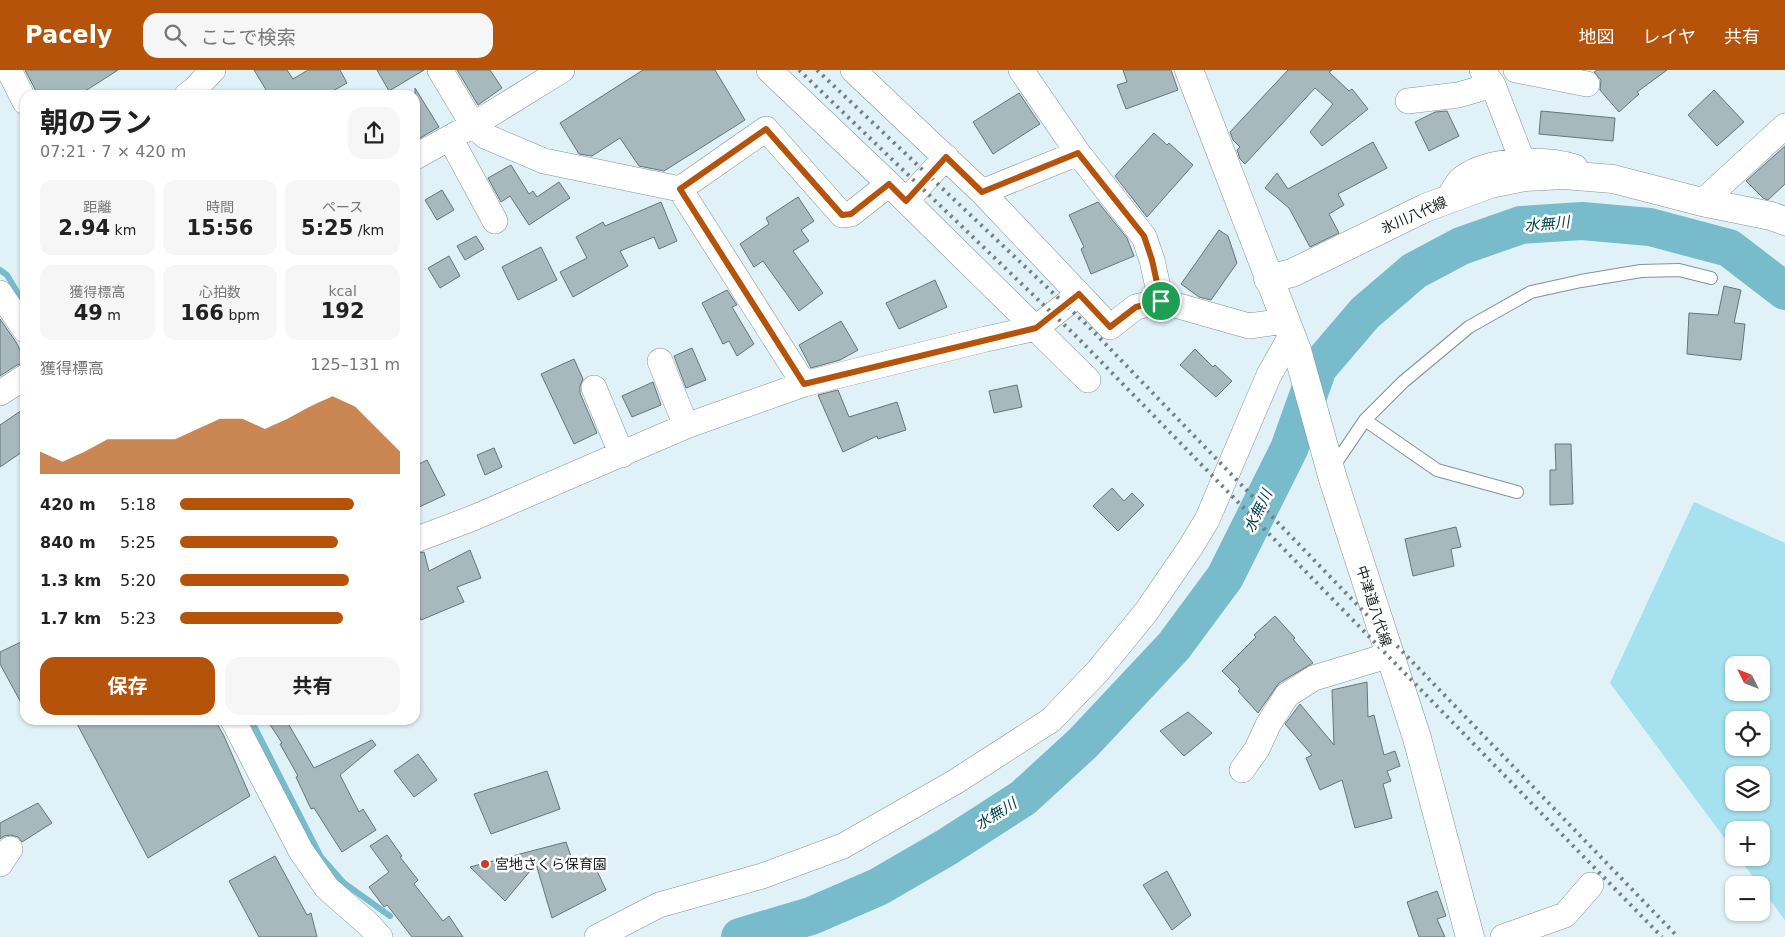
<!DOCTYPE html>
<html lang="ja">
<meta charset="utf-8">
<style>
:root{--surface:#fff;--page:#f6f6f6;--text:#222;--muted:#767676;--accent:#b45309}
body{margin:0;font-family:"DejaVu Sans","Noto Sans JP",sans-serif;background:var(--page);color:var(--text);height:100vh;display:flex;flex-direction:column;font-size:19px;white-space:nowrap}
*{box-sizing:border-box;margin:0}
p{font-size:16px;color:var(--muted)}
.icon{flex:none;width:28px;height:28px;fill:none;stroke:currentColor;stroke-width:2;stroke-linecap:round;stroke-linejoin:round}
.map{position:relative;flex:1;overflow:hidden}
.details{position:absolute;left:20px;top:20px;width:400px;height:635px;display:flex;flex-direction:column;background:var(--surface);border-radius:15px;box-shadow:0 1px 4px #0004}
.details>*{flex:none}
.needle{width:32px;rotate:312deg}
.fabs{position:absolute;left:1725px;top:586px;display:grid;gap:10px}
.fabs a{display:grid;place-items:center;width:45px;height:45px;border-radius:10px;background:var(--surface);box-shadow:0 1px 4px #0004;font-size:25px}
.pin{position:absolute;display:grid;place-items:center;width:42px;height:42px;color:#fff;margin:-21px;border:2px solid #fff;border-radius:50%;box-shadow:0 1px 5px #0007}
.round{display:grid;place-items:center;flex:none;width:52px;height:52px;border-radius:15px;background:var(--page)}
.summary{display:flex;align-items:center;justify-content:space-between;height:85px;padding:0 20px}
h1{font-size:28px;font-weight:700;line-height:38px}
.stats{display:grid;grid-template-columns:repeat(3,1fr);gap:8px;height:85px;padding:5px 20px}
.stats div{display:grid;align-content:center;border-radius:12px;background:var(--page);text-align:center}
.stats b{font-size:21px;font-weight:700}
.stats small{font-size:14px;font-weight:400}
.stats p{font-size:14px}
.chart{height:140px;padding:10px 20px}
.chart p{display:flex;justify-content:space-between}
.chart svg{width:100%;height:90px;margin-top:5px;fill:var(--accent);opacity:.7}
.action{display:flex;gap:10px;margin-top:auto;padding:10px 20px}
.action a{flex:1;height:58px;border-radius:15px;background:var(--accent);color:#fff;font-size:20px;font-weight:700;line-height:58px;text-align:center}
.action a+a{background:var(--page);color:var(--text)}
ul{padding:0 20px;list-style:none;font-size:16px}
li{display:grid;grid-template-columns:80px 60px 1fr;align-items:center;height:38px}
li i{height:12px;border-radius:6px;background:var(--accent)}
header{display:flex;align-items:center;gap:30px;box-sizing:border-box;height:70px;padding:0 25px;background:var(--accent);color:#fff}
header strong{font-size:24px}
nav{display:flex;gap:28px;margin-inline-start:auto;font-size:18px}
.search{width:350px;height:45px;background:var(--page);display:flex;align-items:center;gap:12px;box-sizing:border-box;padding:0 18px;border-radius:15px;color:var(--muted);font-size:19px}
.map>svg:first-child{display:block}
.green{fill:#a5e1ee;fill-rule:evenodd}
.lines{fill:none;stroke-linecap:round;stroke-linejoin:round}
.stream{stroke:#78bccb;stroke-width:6}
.river{stroke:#78bccb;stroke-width:38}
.building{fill:#a8b9bd;stroke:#657578}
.service-casing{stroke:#839397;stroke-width:14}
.minor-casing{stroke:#839397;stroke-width:26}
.secondary-casing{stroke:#839397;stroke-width:29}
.service{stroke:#fff;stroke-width:12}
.minor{stroke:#fff;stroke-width:25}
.secondary{stroke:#fff;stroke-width:28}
.rail{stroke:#737f82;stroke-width:4;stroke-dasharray:2.5 5;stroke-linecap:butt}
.route-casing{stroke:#fff;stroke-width:10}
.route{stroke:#b45309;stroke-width:6}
.poi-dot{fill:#cb4023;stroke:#fff;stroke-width:2}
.labels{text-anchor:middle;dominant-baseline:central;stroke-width:5;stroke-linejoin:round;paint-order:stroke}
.street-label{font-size:14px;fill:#131a1b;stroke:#fff}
.poi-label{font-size:14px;fill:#131a1b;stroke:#fff;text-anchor:start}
.water-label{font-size:15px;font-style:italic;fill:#00404b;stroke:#fff}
</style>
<header>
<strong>Pacely</strong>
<div class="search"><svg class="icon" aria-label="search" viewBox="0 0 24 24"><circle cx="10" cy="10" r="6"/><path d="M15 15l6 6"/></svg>ここで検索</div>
<nav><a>地図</a><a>レイヤ</a><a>共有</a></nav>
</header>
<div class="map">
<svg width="1785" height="867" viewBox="0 0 1785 867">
<rect width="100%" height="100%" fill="#e0f2f7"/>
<!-- green -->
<path class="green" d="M 1694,432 L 1785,473 L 1785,850 L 1761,818 L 1761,815 L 1759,815 L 1739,788 L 1761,788 L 1761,760 L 1734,760 L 1734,781 L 1610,613 ZM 1734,595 L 1761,595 L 1761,622 L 1734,622 ZM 1734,650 L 1761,650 L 1761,678 L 1734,678 ZM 1734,705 L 1761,705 L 1761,732 L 1734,732 Z"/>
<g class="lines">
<!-- stream -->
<path class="stream" d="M 0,200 L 7,205 L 25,235
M 251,650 L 321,787 L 344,813 L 390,846"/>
<!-- river -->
<path class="river" d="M 740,867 L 811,846 L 878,817 L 947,777 L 1023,728 L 1083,673 L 1174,576 L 1225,507 L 1289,379 L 1318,298 L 1365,243 L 1414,201 L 1461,176 L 1521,155 L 1582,151 L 1650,157 L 1729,178 L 1785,221"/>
</g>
<!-- building -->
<path class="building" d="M 25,0 L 118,0 L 79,25 L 38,25 Z
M 254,0 L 287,0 L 293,9 L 308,0 L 340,0 L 347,13 L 326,25 L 264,25 L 268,23 Z
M 377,0 L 424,0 L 389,21 Z
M 457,0 L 490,0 L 502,18 L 478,35 Z
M 643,0 L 715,0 L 745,50 L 664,101 L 639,96 L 620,68 L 592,86 L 579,84 L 560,53 Z
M 1123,0 L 1171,0 L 1178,20 L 1126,39 L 1117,15 L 1127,12 Z
M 1288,0 L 1332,0 L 1329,2 L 1349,21 L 1352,19 L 1368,39 L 1322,76 L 1310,62 L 1333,34 L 1315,18 L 1245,94 L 1240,89 L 1237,80 L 1240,77 L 1233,70 L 1230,62 Z
M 1597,0 L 1667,0 L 1637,22 L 1639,24 L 1619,42 L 1600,20 L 1601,10 L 1594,2 Z
M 415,18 L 439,57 L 415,71 Z
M 1714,20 L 1744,52 L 1717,76 L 1688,45 Z
M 1019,23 L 1040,54 L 993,84 L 973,52 Z
M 1447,41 L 1459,66 L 1429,81 L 1415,52 L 1435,42 Z
M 1541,41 L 1615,48 L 1613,71 L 1539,64 Z
M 1154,63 L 1167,75 L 1169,73 L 1193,95 L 1147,147 L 1115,106 Z
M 1373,72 L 1387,98 L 1338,124 L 1344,135 L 1329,144 L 1339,163 L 1310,177 L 1289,138 L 1265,118 L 1277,103 L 1288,119 Z
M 1785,76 L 1785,114 L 1768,130 L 1763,128 L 1746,111 Z
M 511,95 L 529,124 L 533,121 L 537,127 L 559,112 L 570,128 L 529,155 L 510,126 L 501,132 L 488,108 Z
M 442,120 L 454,140 L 437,150 L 425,130 Z
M 798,127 L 814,151 L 801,160 L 809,171 L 793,181 L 823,223 L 799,241 L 763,191 L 754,197 L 740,174 L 769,154 L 766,148 Z
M 661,132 L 677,171 L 659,179 L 654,167 L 620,181 L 628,196 L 573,227 L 560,202 L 587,188 L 576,167 L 603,152 L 605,156 Z
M 1098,132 L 1127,168 L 1134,186 L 1091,204 L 1081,179 L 1084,177 L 1069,145 Z
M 1219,160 L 1228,166 L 1237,193 L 1211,230 L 1199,227 L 1181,214 Z
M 476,166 L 484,179 L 465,190 L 457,176 Z
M 541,177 L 557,210 L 518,230 L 502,197 Z
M 449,186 L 460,206 L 440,218 L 428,198 Z
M 935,210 L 947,237 L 899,259 L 886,233 Z
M 1724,216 L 1741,220 L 1734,253 L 1745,254 L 1741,290 L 1687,284 L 1689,243 L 1718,245 Z
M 727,220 L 737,235 L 732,237 L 754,274 L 737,286 L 729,271 L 723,274 L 702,233 Z
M 0,249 L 16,272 L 25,290 L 25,293 L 17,295 L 0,306 Z
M 841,251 L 858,280 L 840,290 L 811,298 L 799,275 Z
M 692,278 L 706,310 L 686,318 L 674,286 Z
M 1195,279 L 1213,297 L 1215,295 L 1232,311 L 1216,327 L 1180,295 Z
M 574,289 L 583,309 L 580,316 L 580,323 L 597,363 L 574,374 L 541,304 Z
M 653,312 L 661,335 L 632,347 L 622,326 Z
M 1017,315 L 1022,337 L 994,343 L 989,321 Z
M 838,320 L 849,347 L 897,332 L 906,360 L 878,369 L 877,366 L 843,382 L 818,325 Z
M 25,338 L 25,380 L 0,397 L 0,355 Z
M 1555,374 L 1571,374 L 1573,434 L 1550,435 L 1550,400 L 1556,400 Z
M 494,378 L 502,397 L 485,405 L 477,385 Z
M 427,390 L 445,425 L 415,439 L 415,396 Z
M 1112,418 L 1124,431 L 1132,423 L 1144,435 L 1118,461 L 1093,436 Z
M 1456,457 L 1461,477 L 1451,479 L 1454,496 L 1413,506 L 1405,469 Z
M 470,480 L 481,508 L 457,517 L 464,532 L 421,550 L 415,533 L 415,484 L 424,482 L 429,501 Z
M 1275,546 L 1295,568 L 1293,569 L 1313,593 L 1279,613 L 1258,643 L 1238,621 L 1240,619 L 1222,601 L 1256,567 L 1254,565 Z
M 25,570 L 25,640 L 0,594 L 0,582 Z
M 1367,612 L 1368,647 L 1374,645 L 1384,685 L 1395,681 L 1400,696 L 1387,701 L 1391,711 L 1383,714 L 1392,748 L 1355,758 L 1342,710 L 1320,720 L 1306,688 L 1312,685 L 1285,654 L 1300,634 L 1334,675 L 1332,620 Z
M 1188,642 L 1212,663 L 1184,686 L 1160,661 Z
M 75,650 L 215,650 L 224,666 L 250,726 L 148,788 Z
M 267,650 L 286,650 L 314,698 L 372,670 L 376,675 L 340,705 L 359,742 L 363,739 L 376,760 L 342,782 L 314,738 L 311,739 L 296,707 L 298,706 L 280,674 L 282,673 Z
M 418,684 L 437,710 L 414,727 L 394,701 Z
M 547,701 L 560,739 L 491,764 L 474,724 Z
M 38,733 L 52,753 L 22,772 L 18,767 L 11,765 L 4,766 L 0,769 L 0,753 Z
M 387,765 L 402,786 L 400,787 L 418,810 L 414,814 L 443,851 L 449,846 L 463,867 L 412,867 L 387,835 L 384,837 L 369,817 L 389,802 L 370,776 Z
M 566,772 L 573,792 L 591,788 L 606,820 L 552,848 L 536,794 L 505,831 L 470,797 Z
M 275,786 L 307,845 L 311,843 L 317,867 L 259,867 L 229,811 Z
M 1167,801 L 1191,845 L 1172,860 L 1143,815 Z
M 1437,821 L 1446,846 L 1437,849 L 1445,867 L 1419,867 L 1407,832 Z"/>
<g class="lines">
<defs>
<path id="service" d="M 1365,350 L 1437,400 L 1517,422
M 1331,400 L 1365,350 L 1403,312 L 1469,257 L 1531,222 L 1581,211 L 1641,201 L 1679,200 L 1711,208"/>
<path id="minor" d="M 9,0 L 25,32
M 440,0 L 473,55 L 485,66 L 544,91 L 680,119 L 766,59 L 842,145 L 851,144 L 889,114
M 769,0 L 889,114 L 1088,310
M 853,0 L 982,122 L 1110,257 L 1136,237 L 1161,231 L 1249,256 L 1285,251
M 1021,0 L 1078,83 L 1144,167 L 1152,190 L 1161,231
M 1482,0 L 1493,15 L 1522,90
M 1516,0 L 1587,14
M 187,25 L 194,20 L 213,0
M 1408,31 L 1458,25 L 1493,15
M 450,68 L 495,151
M 415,87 L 473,55 L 562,0
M 680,119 L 804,314
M 982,122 L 1078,83
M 1448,129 C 1452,123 1457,111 1464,107 C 1492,88 1544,88 1575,97
M 906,131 L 946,87
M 1702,132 L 1785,56
M 0,223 L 25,260
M 660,291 L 686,356
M 594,318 L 622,385
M 0,323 L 25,307
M 415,470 L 473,448 L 686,356 L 804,314 L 986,269 L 1036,258 L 1079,224
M 233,650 L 301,781 L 327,818 L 368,854 L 380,867
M 1242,700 L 1257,679 L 1268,655 L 1287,625 L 1314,608 L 1390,585
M 0,794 L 10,779
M 597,867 L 659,835 L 762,806 L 843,776 L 955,712 L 1051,650 L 1098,601 L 1146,542 L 1190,478 L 1207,450 L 1269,305 L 1291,266
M 1503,867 L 1565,845 L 1591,815"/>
<path id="secondary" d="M 1189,0 L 1297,280 L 1333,409 L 1417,668 L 1470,867
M 1268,209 L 1292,203 L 1425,138 L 1490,114 L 1525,107 L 1564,105 L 1613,109 L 1702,132 L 1771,146 L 1785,151"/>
</defs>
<!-- service casing -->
<use href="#service" class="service-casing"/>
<!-- minor casing -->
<use href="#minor" class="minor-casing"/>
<!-- secondary casing -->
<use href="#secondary" class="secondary-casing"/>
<!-- service -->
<use href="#service" class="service"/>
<!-- minor -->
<use href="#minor" class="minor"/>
<!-- secondary -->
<use href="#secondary" class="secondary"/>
<!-- rail -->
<path class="rail" d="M 799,0 L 1078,268 L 1662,867
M 817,0 L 1089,257 L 1678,867"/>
</g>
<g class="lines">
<defs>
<path id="route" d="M 766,59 L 842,145 L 851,144 L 889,114 L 906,131 L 946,87 L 982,122 L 1078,83 L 1144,166 L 1152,190 L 1161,231 L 1136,237 L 1110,257 L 1079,224 L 1036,258 L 804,314 L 680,119 Z"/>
</defs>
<!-- route casing -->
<use href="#route" class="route-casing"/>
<!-- route -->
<use href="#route" class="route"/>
</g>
<!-- markers -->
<circle class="poi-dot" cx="485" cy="794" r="5"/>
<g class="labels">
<!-- street labels -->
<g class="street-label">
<text transform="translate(1414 145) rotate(-24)">氷川八代線</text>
<text transform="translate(1374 536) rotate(72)">中津道八代線</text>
</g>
<!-- poi labels -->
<g class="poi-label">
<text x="495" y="794">宮地さくら保育園</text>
</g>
<!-- water labels -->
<g class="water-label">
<text transform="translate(1547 154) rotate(-5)">水無川</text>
<text transform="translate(1258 441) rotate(-64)">水無川</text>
<text transform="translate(996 744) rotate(-32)">水無川</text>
</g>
</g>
</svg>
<div class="fabs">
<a><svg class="needle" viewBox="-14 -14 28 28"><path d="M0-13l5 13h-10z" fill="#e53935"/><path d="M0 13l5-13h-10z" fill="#767676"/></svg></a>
<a><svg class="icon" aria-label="locate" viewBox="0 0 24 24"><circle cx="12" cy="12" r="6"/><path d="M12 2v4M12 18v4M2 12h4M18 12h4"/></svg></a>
<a><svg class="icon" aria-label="layers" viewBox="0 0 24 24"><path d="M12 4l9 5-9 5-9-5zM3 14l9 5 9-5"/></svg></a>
<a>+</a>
<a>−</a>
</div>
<div class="pin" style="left:1161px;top:231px;background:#1e9e55"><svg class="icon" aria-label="arrive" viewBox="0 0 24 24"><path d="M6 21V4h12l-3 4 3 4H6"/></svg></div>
<section class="details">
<div class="summary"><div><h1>朝のラン</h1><p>07:21 · 7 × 420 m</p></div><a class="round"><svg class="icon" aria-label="share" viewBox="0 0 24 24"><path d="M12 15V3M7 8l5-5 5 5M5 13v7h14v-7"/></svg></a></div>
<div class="stats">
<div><p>距離</p><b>2.94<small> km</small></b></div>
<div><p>時間</p><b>15:56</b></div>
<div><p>ペース</p><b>5:25<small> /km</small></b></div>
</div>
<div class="stats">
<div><p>獲得標高</p><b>49<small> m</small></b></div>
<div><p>心拍数</p><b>166<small> bpm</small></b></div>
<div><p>kcal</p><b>192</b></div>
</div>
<div class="chart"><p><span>獲得標高</span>125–131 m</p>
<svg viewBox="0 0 160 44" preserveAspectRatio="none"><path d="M0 44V33L10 38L20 33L30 27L40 27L50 27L60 27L70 22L80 17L90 17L100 22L110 17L120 11L130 6L140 11L150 22L160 33V44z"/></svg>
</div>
<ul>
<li><b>420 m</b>5:18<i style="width:79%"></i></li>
<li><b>840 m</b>5:25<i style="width:72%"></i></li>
<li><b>1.3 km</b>5:20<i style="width:77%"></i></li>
<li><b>1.7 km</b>5:23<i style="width:74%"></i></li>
</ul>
<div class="action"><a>保存</a><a>共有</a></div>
</section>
</div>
